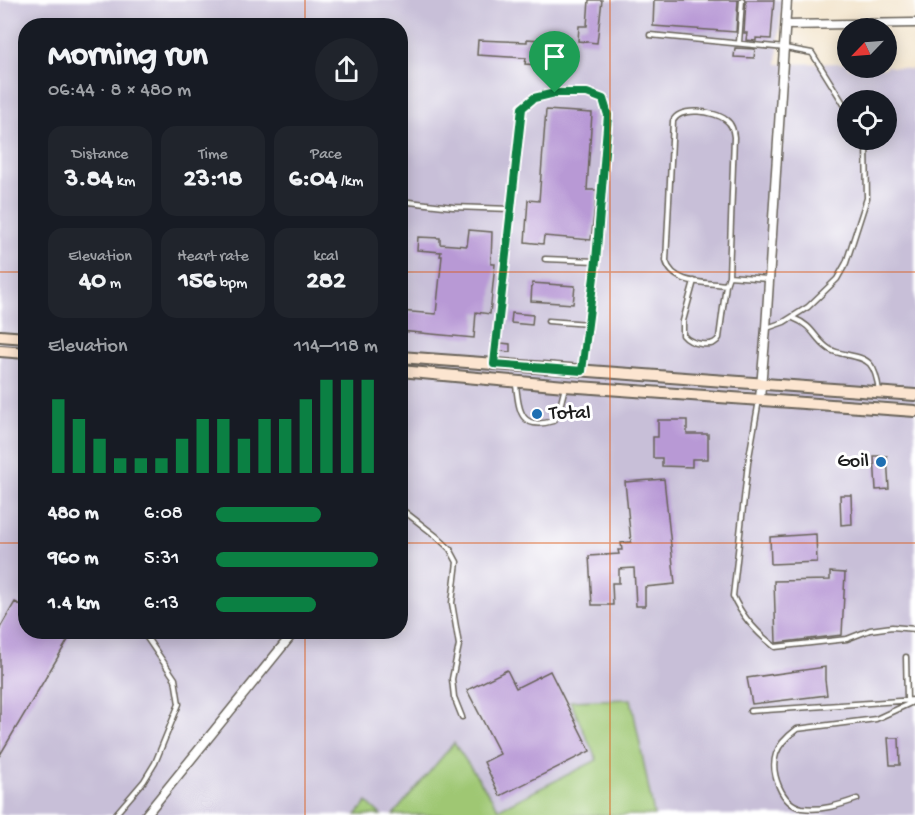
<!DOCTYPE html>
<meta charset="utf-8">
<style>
:root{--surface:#171b24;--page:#20242c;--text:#f1f3f6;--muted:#9ea1a6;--accent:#0b8043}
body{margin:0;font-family:"Gochi Hand",sans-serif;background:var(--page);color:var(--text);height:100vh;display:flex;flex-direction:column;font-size:22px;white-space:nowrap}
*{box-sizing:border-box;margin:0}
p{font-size:20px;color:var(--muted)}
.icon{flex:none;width:33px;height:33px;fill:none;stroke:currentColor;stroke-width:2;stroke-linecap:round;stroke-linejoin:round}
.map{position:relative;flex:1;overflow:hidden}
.panel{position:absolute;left:18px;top:18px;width:390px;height:621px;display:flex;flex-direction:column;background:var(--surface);border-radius:24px;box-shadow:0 3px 15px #0003}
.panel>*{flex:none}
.needle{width:39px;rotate:245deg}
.controls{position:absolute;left:837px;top:18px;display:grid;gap:12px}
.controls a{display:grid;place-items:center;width:60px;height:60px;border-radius:50%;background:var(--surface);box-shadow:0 3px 15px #0003;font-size:30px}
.pin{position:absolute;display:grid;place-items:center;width:51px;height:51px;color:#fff;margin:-62px -26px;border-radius:50% 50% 50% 0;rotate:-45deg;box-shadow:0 0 6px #0007}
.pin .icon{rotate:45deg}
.round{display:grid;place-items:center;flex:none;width:63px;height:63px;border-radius:32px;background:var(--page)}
.headline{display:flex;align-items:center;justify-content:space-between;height:102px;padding:0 30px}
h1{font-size:33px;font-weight:800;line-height:45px}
.stats{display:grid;grid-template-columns:repeat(3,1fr);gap:9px;height:102px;padding:6px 30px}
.stats div{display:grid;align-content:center;border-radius:15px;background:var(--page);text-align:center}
.stats b{font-size:26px;font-weight:800}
.stats small{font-size:16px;font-weight:400}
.stats p{font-size:16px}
.chart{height:168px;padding:12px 30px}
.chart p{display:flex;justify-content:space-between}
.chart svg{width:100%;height:108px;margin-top:6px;stroke:var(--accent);stroke-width:6}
ul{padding:0 30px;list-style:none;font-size:20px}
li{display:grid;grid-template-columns:96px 72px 1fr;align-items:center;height:45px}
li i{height:15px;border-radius:8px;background:var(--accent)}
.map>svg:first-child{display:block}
.industrial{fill:#c8bfd8;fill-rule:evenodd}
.green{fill:#9fc773;stroke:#5e7248;stroke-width:1.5}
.building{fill:#b899d5}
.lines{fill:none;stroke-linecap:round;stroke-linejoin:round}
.lane-casing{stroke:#676259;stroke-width:7}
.street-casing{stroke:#676259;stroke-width:11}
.secondary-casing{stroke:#676259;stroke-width:14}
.lane{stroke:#fff;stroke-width:4}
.street{stroke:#fff;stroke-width:8}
.secondary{stroke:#fce5d0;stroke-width:10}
.route-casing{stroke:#fff;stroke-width:12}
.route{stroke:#0b8043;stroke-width:8}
.grid{fill:none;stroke:#de560d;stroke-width:1.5;stroke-opacity:0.55}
.poi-dot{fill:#1f6fb2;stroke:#fff;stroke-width:2}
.labels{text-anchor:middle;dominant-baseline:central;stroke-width:6;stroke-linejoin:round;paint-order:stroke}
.poi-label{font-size:20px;fill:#1c1c1c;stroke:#fff;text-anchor:start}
</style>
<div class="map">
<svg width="915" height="815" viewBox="0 0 915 815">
<rect width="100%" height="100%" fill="#fff"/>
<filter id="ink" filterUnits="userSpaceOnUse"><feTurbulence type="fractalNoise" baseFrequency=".0167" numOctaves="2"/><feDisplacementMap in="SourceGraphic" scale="12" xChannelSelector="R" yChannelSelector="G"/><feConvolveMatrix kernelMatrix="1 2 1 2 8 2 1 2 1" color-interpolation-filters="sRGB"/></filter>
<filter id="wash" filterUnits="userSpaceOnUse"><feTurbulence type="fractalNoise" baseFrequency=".008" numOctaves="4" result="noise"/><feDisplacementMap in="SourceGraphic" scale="24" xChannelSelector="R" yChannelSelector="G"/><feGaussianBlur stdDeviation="1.35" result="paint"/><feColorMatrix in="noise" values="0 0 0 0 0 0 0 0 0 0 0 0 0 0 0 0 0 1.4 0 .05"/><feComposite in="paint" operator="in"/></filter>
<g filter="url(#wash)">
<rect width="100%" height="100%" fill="#f3e4cb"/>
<!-- industrial -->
<path class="industrial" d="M 0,0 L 782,0 L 777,64 L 847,63 L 848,68 L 886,68 L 887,66 L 915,70 L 915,815 L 654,815 L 631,699 L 570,701 L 597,760 L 499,809 L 454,743 L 393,815 L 381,815 L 367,802 L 356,815 L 0,815 ZM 26,26 L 400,26 L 400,632 L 26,632 ZM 848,100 L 886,100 L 886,140 L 848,140 Z"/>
<!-- green -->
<path class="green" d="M 631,699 L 654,815 L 393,815 L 454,743 L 499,809 L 597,760 L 570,701 Z
M 367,802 L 381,815 L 356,815 Z"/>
<g id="blocks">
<!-- building -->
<path class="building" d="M 589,0 L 602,0 L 597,43 L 578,41 L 579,26 L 587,26 Z
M 654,0 L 738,0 L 736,32 L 653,26 Z
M 746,0 L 774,0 L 771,39 L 756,38 L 756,41 L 746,40 L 747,33 L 744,33 Z
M 527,39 L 540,40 L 538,65 L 525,64 L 526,58 L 477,55 L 478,40 L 527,42 Z
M 735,48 L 755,49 L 754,58 L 734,57 Z
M 546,110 L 592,113 L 587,190 L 597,190 L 591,240 L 544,236 L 543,244 L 525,242 L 528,200 L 539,201 Z
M 469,230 L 492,232 L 491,264 L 495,264 L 490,314 L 476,312 L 474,338 L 400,331 L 400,311 L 436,314 L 442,256 L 440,256 L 441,252 L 417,250 L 418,237 L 440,238 L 440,244 L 467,246 Z
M 532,283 L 575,286 L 573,304 L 531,301 Z
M 512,313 L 533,315 L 532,325 L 511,323 Z
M 501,343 L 510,344 L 510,352 L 500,351 Z
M 658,420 L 687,420 L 687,434 L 708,434 L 708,459 L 692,459 L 692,467 L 662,466 L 662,458 L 653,458 L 653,437 L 658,437 Z
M 874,456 L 887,456 L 889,489 L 876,490 Z
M 664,479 L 675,584 L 645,587 L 645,606 L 636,606 L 634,568 L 619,569 L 619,583 L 612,583 L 613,605 L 592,605 L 589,556 L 619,554 L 618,550 L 622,550 L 621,543 L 631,542 L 625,482 Z
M 840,495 L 851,495 L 852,524 L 841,525 Z
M 816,534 L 817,562 L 771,564 L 770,537 Z
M 830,572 L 845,573 L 842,635 L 776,643 L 774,581 L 830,580 Z
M 15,602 L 26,608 L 26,632 L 65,632 L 71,635 L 0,755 L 0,628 Z
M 825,667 L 825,680 L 827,695 L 752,704 L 747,678 Z
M 507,670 L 516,688 L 550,671 L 590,751 L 500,796 L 484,762 L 500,754 L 467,690 Z
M 888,738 L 899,738 L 900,765 L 890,765 Z"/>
</g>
</g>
<g filter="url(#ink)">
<use href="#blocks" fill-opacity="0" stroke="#676259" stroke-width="1.5"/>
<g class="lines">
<defs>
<path id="lane" d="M 650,35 L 785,48 L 812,53 L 848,111
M 739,43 L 742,0
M 400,201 L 453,207 L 511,209
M 545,259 L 596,261
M 729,276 L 768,279
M 694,281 L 683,321 L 683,335 C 690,344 713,349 719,338 L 726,285 L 729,276 L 734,137 C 733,130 732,124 726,120 C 715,111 680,106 673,121 L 666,261 C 673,285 705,282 726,285
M 793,318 C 814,326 814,339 829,349 C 840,356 861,354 870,364 C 875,370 878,383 879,391
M 548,321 L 589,324
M 767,328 L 784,322 L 808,307 L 837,279 L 846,263 L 867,198 L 866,145 L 863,140
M 494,363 L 522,108 C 526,105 529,101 533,99 C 553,87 584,92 603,99 L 608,115 L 596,261 L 582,370
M 516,385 C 519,410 520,431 553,421 L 559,411 L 565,387
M 759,400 L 748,463 L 733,596 C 742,617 757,633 775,647 L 847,639 L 870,630 L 892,627 L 915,629
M 400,508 L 436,536 L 450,549 L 457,562 L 452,603 L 459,645 L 452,679 L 454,697 L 462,717
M 906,657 L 907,700
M 750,711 L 914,700
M 857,799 C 840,805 821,811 802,808 C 781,804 770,772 776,754 C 779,744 789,735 797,729 L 876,719 L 915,701
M 115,815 L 144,781 L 155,763 L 179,704 L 175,679 L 143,632"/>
<path id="street" d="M 786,25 L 915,23
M 760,399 L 766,328 L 787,0
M 146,815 L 294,632"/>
<path id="secondary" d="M 0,336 L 26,338
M 0,351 L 26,353
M 400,357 L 915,395
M 400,371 L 565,386 L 915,411"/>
</defs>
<!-- lane casing -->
<use href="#lane" class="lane-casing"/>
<!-- street casing -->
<use href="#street" class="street-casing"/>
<!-- secondary casing -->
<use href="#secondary" class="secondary-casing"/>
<!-- lane -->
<use href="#lane" class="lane"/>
<!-- street -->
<use href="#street" class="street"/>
<!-- secondary -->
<use href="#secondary" class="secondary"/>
</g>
</g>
<g class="lines" filter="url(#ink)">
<defs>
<path id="route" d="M 555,93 L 587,93 L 603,99 L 608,115 L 596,261 L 582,371 L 494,364 L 522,108 L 534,98 Z"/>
</defs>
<!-- route casing -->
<use href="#route" class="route-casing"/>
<!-- route -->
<use href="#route" class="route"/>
</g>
<!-- grid -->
<path class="grid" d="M 305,0 L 305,26M 610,0 L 610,815M 0,272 L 26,272M 400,272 L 915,272M 0,543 L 26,543M 400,543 L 915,543M 305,632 L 305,815"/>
<!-- markers -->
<g class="poi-dot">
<circle cx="537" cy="414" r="6"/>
<circle cx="881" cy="462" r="6"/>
</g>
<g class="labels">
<!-- poi labels -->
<g class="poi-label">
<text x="549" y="414">Total</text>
<text x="869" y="462" text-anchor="end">Goil</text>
</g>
</g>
</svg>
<div class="controls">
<a><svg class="needle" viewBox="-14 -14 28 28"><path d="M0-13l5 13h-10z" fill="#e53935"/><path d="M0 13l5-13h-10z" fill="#9ea1a6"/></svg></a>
<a><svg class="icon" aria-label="locate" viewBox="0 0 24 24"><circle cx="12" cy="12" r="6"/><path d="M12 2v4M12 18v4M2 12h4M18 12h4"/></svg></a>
</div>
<div class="pin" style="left:555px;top:93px;background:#1e9e55"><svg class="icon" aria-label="arrive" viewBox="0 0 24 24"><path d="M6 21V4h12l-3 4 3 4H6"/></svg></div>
<section class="panel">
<div class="headline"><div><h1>Morning run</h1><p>06:44 · 8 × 480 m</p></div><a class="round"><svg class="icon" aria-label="share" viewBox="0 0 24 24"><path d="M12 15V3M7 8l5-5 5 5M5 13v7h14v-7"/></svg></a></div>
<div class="stats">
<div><p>Distance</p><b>3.84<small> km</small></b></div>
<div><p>Time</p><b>23:18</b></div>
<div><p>Pace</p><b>6:04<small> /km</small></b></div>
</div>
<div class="stats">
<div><p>Elevation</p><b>40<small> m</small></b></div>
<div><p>Heart rate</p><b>156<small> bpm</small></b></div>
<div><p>kcal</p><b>282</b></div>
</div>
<div class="chart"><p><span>Elevation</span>114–118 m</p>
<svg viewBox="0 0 160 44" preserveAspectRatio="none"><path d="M5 44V14M15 44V22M25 44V30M35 44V38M45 44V38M55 44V38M65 44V30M75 44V22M85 44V22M95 44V30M105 44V22M115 44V22M125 44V14M135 44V6M145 44V6M155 44V6"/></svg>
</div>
<ul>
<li><b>480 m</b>6:08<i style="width:65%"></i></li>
<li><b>960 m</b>5:31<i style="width:100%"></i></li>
<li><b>1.4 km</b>6:13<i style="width:62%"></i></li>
</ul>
</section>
</div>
